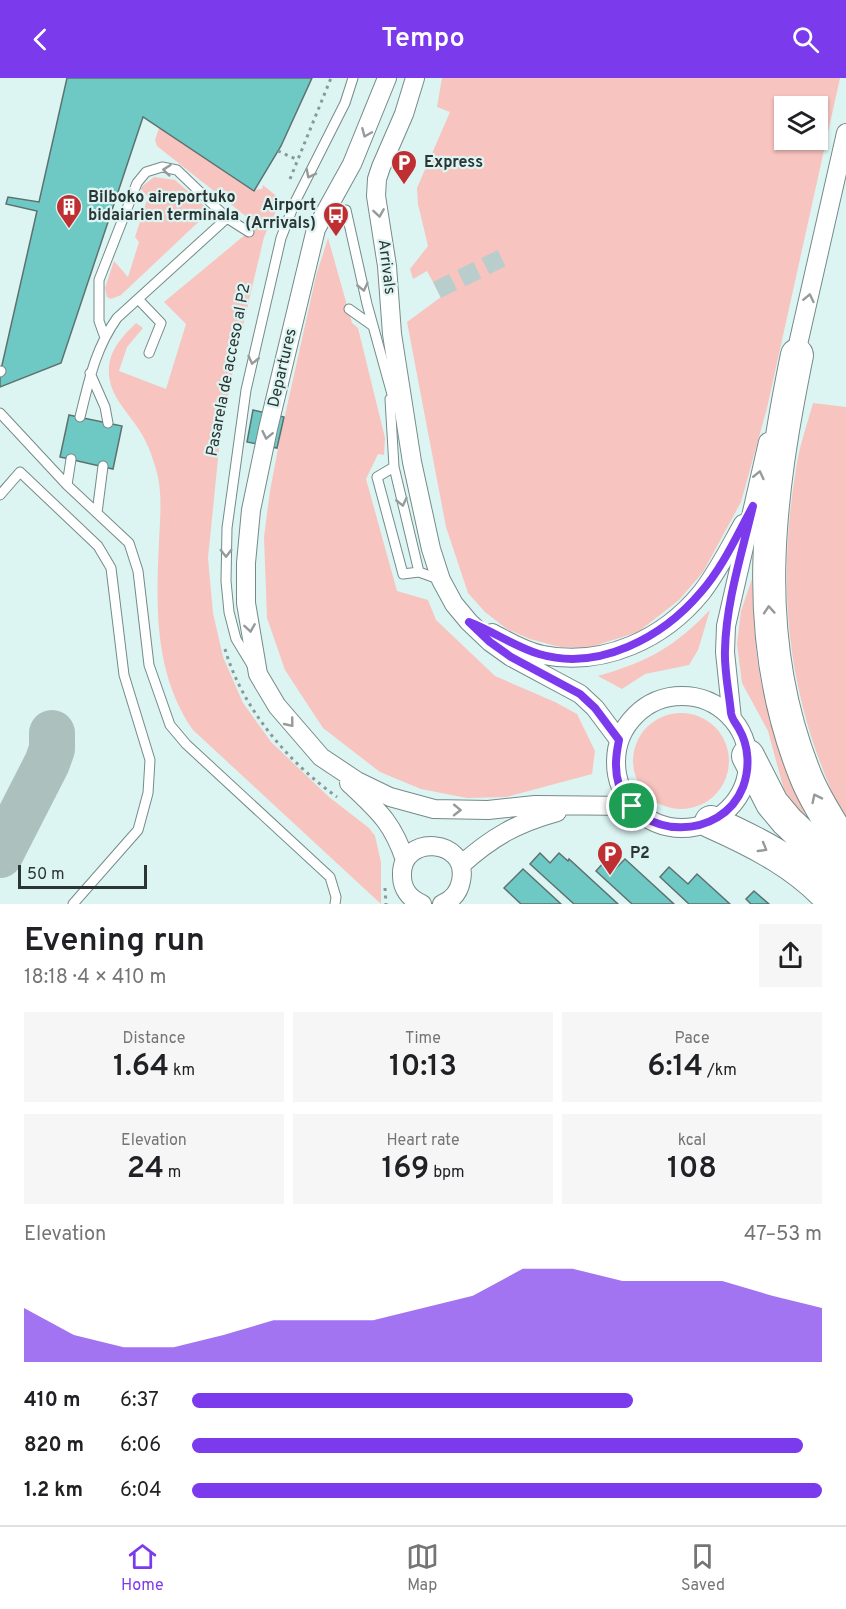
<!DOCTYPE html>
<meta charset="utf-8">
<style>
:root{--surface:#fff;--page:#f6f6f6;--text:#202124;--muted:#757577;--line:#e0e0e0;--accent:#7c3aed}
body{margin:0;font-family:Overpass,sans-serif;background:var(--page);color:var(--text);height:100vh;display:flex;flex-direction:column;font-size:22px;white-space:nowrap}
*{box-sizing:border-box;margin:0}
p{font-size:20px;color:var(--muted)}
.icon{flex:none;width:33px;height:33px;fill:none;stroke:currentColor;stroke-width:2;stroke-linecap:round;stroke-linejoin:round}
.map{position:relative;height:826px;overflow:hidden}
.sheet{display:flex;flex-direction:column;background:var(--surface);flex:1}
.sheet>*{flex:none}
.buttons{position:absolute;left:774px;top:18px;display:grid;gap:12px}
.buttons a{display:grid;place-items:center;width:54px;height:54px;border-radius:0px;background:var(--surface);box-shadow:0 2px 4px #0004;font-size:30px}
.scale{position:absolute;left:18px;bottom:15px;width:129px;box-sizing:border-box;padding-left:6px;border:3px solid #2b3534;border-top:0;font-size:16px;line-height:21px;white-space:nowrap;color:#2b3534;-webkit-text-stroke:4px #dcf4f2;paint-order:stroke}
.pin{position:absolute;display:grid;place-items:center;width:51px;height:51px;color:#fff;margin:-26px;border:3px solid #fff;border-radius:50%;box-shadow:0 2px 6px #0007}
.round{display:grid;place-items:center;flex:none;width:63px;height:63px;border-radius:0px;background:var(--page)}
.overview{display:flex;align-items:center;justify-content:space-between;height:102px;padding:0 24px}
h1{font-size:33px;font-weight:600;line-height:45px}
.metrics{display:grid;grid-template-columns:repeat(3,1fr);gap:9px;height:102px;padding:6px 24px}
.metrics div{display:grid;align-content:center;border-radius:0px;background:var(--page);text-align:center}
.metrics b{font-size:30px;font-weight:600}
.metrics small{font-size:16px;font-weight:400}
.metrics p{font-size:16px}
.chart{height:168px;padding:12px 24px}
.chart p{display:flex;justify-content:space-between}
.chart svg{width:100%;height:108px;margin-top:6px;fill:var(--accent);opacity:.7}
ul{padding:0 24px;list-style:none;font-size:20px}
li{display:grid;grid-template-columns:96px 72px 1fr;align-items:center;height:45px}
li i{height:15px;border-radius:8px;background:var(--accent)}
header{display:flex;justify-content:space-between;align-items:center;height:78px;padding:0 24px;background:var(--accent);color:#fff;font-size:27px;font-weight:600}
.dock{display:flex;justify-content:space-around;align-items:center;height:84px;border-top:2px solid var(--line);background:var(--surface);font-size:16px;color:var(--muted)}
.dock a{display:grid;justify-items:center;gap:3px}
.dock .on{color:var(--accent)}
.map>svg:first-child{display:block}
.green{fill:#f8c4bf;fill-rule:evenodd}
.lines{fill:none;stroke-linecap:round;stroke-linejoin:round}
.taxiway{stroke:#acc0be;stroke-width:46}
.building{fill:#6ec9c4;stroke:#5d7270;stroke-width:1.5}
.street-tunnel{stroke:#b9cecc;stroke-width:18;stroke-dasharray:18 9;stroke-linecap:butt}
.lane-casing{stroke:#758b89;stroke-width:11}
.street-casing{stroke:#758b89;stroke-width:20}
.highway-casing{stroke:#758b89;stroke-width:34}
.path{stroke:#879997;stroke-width:3;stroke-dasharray:3 4.5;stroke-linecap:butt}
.lane{stroke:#fff;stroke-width:9}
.street{stroke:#fff;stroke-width:18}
.highway{stroke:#fff;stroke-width:32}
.oneway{stroke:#959a9a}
.route-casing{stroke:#fff;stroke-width:12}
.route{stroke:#7c3aed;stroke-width:8}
.labels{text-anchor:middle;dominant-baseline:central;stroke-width:4.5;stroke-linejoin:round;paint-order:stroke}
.poi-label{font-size:16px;font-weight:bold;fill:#2b3534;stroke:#dcf4f2;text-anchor:start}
.street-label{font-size:16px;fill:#2b3534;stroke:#dcf4f2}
</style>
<header><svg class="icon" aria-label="back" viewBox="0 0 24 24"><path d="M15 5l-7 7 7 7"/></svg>Tempo<svg class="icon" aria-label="search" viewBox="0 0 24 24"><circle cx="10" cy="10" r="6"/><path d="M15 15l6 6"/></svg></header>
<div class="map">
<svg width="846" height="826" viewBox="0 0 846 826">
<rect width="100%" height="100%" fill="#dcf4f2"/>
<!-- green -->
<path class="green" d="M 442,0 L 840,0 L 767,330 L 741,424 L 703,494 L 679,522 L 638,554 L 588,570 L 560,569 L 530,561 L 507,551 L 485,534 L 468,515 L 446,449 L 407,244 L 441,219 L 427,193 L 413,201 L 410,191 L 428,168 L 418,126 L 417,110 L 450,34 L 437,29 ZM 784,28 L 818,28 L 818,62 L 784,62 Z
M 159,50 L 253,112 L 262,111 L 263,107 L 281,122 L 264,159 L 234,286 L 220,361 L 208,480 L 213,535 L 223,579 L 243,625 L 271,664 L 329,719 L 369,750 L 375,758 L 381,784 L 381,826 L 193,652 C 154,596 156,529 159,464 C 160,441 163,414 156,391 C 153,382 150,371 145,362 C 133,337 107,320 109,290 C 110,271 123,258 136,245 L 143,250 L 127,269 L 119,293 L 166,311 L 186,246 L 164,224 L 257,147 L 157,68 L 155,62 Z
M 154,99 L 175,102 L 210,133 L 121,217 L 111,221 L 107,219 L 105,210 L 114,183 L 128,199 L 139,164 L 135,159 L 148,119 L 140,110 Z
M 328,160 L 352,245 L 358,250 L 385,360 L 384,377 L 378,376 L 366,401 L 397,513 L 428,522 L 436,542 L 495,598 L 555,624 L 577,636 L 595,673 L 592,696 L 506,719 L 467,720 L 421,711 L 380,694 L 323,650 L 285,592 L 267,540 L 264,459 L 270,413 L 280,360 L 316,198 Z
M 813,325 L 846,329 L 846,744 C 789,629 775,518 796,391 C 799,369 807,347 813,325 Z
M 752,501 C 754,533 754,566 760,598 C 770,648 788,696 808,743 L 784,712 L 768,653 L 742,605 L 737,566 L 741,533 Z
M 710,532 L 698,572 L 689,587 L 645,596 L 622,611 L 598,598 C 649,583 673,570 710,532 Z
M633 683a48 48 0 1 1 96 0a48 48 0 1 1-96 0Z"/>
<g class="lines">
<!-- taxiway -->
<path class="taxiway" d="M 0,777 L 47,685 L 52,671 L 52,655"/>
</g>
<!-- building -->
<path class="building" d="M 67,0 L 312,0 L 281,68 L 254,113 L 143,39 L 61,285 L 0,309 L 0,296 L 37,133 L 6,126 L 8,119 L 39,124 Z
M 253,332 L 284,339 L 277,370 L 247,364 Z
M 69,337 L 122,348 L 113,391 L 60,379 Z
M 540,775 L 550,785 L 559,775 L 568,783 L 569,781 L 618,826 L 574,826 L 530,786 Z
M 625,781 L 674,826 L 632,826 L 596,793 L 606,782 L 615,791 Z
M 669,789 L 688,806 L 697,796 L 730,826 L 689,826 L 660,799 Z
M 523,791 L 561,826 L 521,826 L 504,810 Z
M 754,813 L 769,826 L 751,826 L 746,821 Z"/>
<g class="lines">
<!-- street-tunnel -->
<path class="street-tunnel" d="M 437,212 L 508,177"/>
<defs>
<path id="lane" d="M 346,132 L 367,226 L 395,327
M 138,221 L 161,245 L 149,275
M 349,231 L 373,248
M 104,257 L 99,243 L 99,202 L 137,105 L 146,94 L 162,89 L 177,92 L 227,140 L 249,154
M 0,294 L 1,293
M 90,295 L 105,329 L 108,345
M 390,321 L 394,389 L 419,494 L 441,502
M 0,335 L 67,407 L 129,465 L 138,493 L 149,587 L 170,647 L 186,666 L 330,799 L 336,819 L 335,826
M 80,339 C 89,303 95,271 117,240 L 227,140
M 394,389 L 377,399 L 403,496 L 419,494
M 67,407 L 71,381
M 0,417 L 20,394 L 98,468 L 111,490 L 124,597 L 150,682 L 148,715 L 138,752 L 73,826
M 97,435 L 103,388
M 253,589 L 236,561 L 229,534 L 226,503 L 227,450 L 246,312 L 281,160 L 295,124 L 345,25 L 353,0"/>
<path id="street" d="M 387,0 L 352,86 L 316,151 L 268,351 L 251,432 L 246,485 L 246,525 L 258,596 L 277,628 L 321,679 L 357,703 L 390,719 L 434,731 L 488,732 L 535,727 L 632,728
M 415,0 L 404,36 L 381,89 L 377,101 L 376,118 L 387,188 L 392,256 L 412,384 L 431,471 L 441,502 L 454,526 L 469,544 L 490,564 L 511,579 L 580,616 L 595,630 L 619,662
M 794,284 L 846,55
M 492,555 C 508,563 525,574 543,577 C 604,589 664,561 702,514 C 718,493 730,469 743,446
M616 684a66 66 0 1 1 132 0a66 66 0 1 1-132 0Z
M 732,641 L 725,574 L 726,548 L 768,364
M 349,705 C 377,732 392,743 405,782
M 461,787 C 492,759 517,745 557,734
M 422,826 C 410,821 402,811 402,798 C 400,755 470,760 461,803 C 459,814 452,822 442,826"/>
<path id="highway" d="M 797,277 C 768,420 749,559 806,699 C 816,724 832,747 846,770
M 748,678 L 772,725 L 787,743 L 846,799
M 711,744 C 756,764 802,787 835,826"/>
</defs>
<!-- lane casing -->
<use href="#lane" class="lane-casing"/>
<!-- street casing -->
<use href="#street" class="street-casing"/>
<!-- highway casing -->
<use href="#highway" class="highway-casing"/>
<!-- path -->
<path class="path" d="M 278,73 L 298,82
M 290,101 L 331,0
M 225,571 C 242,630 288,684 337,719
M 385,810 L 386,826"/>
<!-- lane -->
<use href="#lane" class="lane"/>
<!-- street -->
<use href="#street" class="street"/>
<!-- highway -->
<use href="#highway" class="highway"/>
</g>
<!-- one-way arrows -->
<defs><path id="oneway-chevron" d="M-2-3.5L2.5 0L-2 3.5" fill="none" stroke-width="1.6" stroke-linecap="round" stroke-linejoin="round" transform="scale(1.5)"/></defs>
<g class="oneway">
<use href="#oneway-chevron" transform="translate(366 55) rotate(113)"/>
<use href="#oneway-chevron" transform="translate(167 92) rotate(-174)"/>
<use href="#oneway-chevron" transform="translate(310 96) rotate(117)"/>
<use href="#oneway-chevron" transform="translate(379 135) rotate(81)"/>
<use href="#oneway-chevron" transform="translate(363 209) rotate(77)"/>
<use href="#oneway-chevron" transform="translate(809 220) rotate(-78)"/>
<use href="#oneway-chevron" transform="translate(253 282) rotate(103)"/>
<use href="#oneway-chevron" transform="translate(267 357) rotate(102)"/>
<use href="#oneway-chevron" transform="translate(759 397) rotate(-77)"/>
<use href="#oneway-chevron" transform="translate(402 424) rotate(77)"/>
<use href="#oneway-chevron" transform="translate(226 475) rotate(90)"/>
<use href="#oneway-chevron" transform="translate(769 532) rotate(-94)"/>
<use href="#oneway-chevron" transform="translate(250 550) rotate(81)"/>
<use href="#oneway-chevron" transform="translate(290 645) rotate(51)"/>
<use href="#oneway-chevron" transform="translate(816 720) rotate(-116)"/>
<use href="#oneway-chevron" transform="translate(457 732) rotate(1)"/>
<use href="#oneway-chevron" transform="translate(763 770) rotate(30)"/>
</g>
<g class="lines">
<defs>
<path id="route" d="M 753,428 C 742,475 726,524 725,572 C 724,592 729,614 731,635 C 732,642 736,645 739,651 C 749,668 750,690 743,709 C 722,763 638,763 619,707 C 614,691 616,677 619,662 L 595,630 L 580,616 L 511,579 L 490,564 L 469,544 C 493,553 515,569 539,576 C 599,594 663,559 701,514 C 723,489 737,457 753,428 Z"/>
</defs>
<!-- route casing -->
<use href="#route" class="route-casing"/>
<!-- route -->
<use href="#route" class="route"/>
</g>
<!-- icons -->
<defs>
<symbol id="parking-pin" viewBox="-11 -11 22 30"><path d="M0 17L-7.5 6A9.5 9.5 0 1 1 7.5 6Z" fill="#bf2f31" stroke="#dcf4f2"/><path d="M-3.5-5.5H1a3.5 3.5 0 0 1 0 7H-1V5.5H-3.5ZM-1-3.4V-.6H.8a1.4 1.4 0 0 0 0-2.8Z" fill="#fff"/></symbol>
<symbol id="building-pin" viewBox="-11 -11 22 30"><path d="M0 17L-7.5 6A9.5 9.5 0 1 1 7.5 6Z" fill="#bf2f31" stroke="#dcf4f2"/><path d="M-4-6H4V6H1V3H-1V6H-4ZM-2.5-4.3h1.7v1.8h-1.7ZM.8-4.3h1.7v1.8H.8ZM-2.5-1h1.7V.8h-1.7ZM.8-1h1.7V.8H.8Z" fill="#fff"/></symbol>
<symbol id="bus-pin" viewBox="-11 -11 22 30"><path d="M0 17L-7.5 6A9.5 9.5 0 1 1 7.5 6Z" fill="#bf2f31" stroke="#dcf4f2"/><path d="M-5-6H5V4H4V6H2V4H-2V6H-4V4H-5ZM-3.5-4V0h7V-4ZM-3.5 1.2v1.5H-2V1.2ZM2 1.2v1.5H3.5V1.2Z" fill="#fff"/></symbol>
</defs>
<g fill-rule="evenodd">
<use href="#parking-pin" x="389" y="70" width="30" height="40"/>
<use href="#building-pin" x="54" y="114" width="30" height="40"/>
<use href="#bus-pin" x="321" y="122" width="30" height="40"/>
<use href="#parking-pin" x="595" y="761" width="30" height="40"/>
</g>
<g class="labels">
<!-- poi labels -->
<g class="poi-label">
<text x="424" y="85">Express</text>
<text x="88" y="120">Bilboko aireportuko<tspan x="88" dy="18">bidaiarien terminala</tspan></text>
<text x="316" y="128" text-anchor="end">Airport<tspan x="316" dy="18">(Arrivals)</tspan></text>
<text x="630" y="776">P2</text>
</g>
<!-- street labels -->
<g class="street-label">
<text transform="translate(386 189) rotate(83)">Arrivals</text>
<text transform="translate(283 290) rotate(-77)">Departures</text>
<text transform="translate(229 292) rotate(-79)">Pasarela de acceso al P2</text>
</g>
</g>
</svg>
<div class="buttons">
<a><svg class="icon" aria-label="layers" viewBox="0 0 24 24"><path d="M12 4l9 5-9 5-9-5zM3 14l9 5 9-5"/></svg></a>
</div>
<div class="scale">50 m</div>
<div class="pin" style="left:632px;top:728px;background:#1e9e55"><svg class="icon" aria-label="arrive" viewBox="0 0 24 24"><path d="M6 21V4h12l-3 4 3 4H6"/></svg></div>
</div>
<section class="sheet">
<div class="overview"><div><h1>Evening run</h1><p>18:18 · 4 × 410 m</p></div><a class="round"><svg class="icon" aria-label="share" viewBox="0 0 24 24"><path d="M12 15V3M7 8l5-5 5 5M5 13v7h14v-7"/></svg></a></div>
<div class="metrics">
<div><p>Distance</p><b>1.64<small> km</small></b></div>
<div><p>Time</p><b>10:13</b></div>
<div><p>Pace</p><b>6:14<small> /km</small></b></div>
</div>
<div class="metrics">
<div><p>Elevation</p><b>24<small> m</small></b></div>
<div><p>Heart rate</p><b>169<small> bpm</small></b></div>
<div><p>kcal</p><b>108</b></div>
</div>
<div class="chart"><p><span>Elevation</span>47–53 m</p>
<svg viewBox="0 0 160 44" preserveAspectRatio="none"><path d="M0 44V22L10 33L20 38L30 38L40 33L50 27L60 27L70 27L80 22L90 17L100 6L110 6L120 11L130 11L140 11L150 17L160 22V44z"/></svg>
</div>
<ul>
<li><b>410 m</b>6:37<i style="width:70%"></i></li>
<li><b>820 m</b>6:06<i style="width:97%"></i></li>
<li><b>1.2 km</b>6:04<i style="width:100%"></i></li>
</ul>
</section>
<nav class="dock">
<a class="on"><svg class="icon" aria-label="home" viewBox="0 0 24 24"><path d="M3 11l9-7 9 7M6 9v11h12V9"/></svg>Home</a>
<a><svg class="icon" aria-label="map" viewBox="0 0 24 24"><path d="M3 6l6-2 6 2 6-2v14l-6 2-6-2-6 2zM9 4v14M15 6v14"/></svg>Map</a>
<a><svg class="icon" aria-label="saved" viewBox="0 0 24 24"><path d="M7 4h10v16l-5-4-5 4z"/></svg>Saved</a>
</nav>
